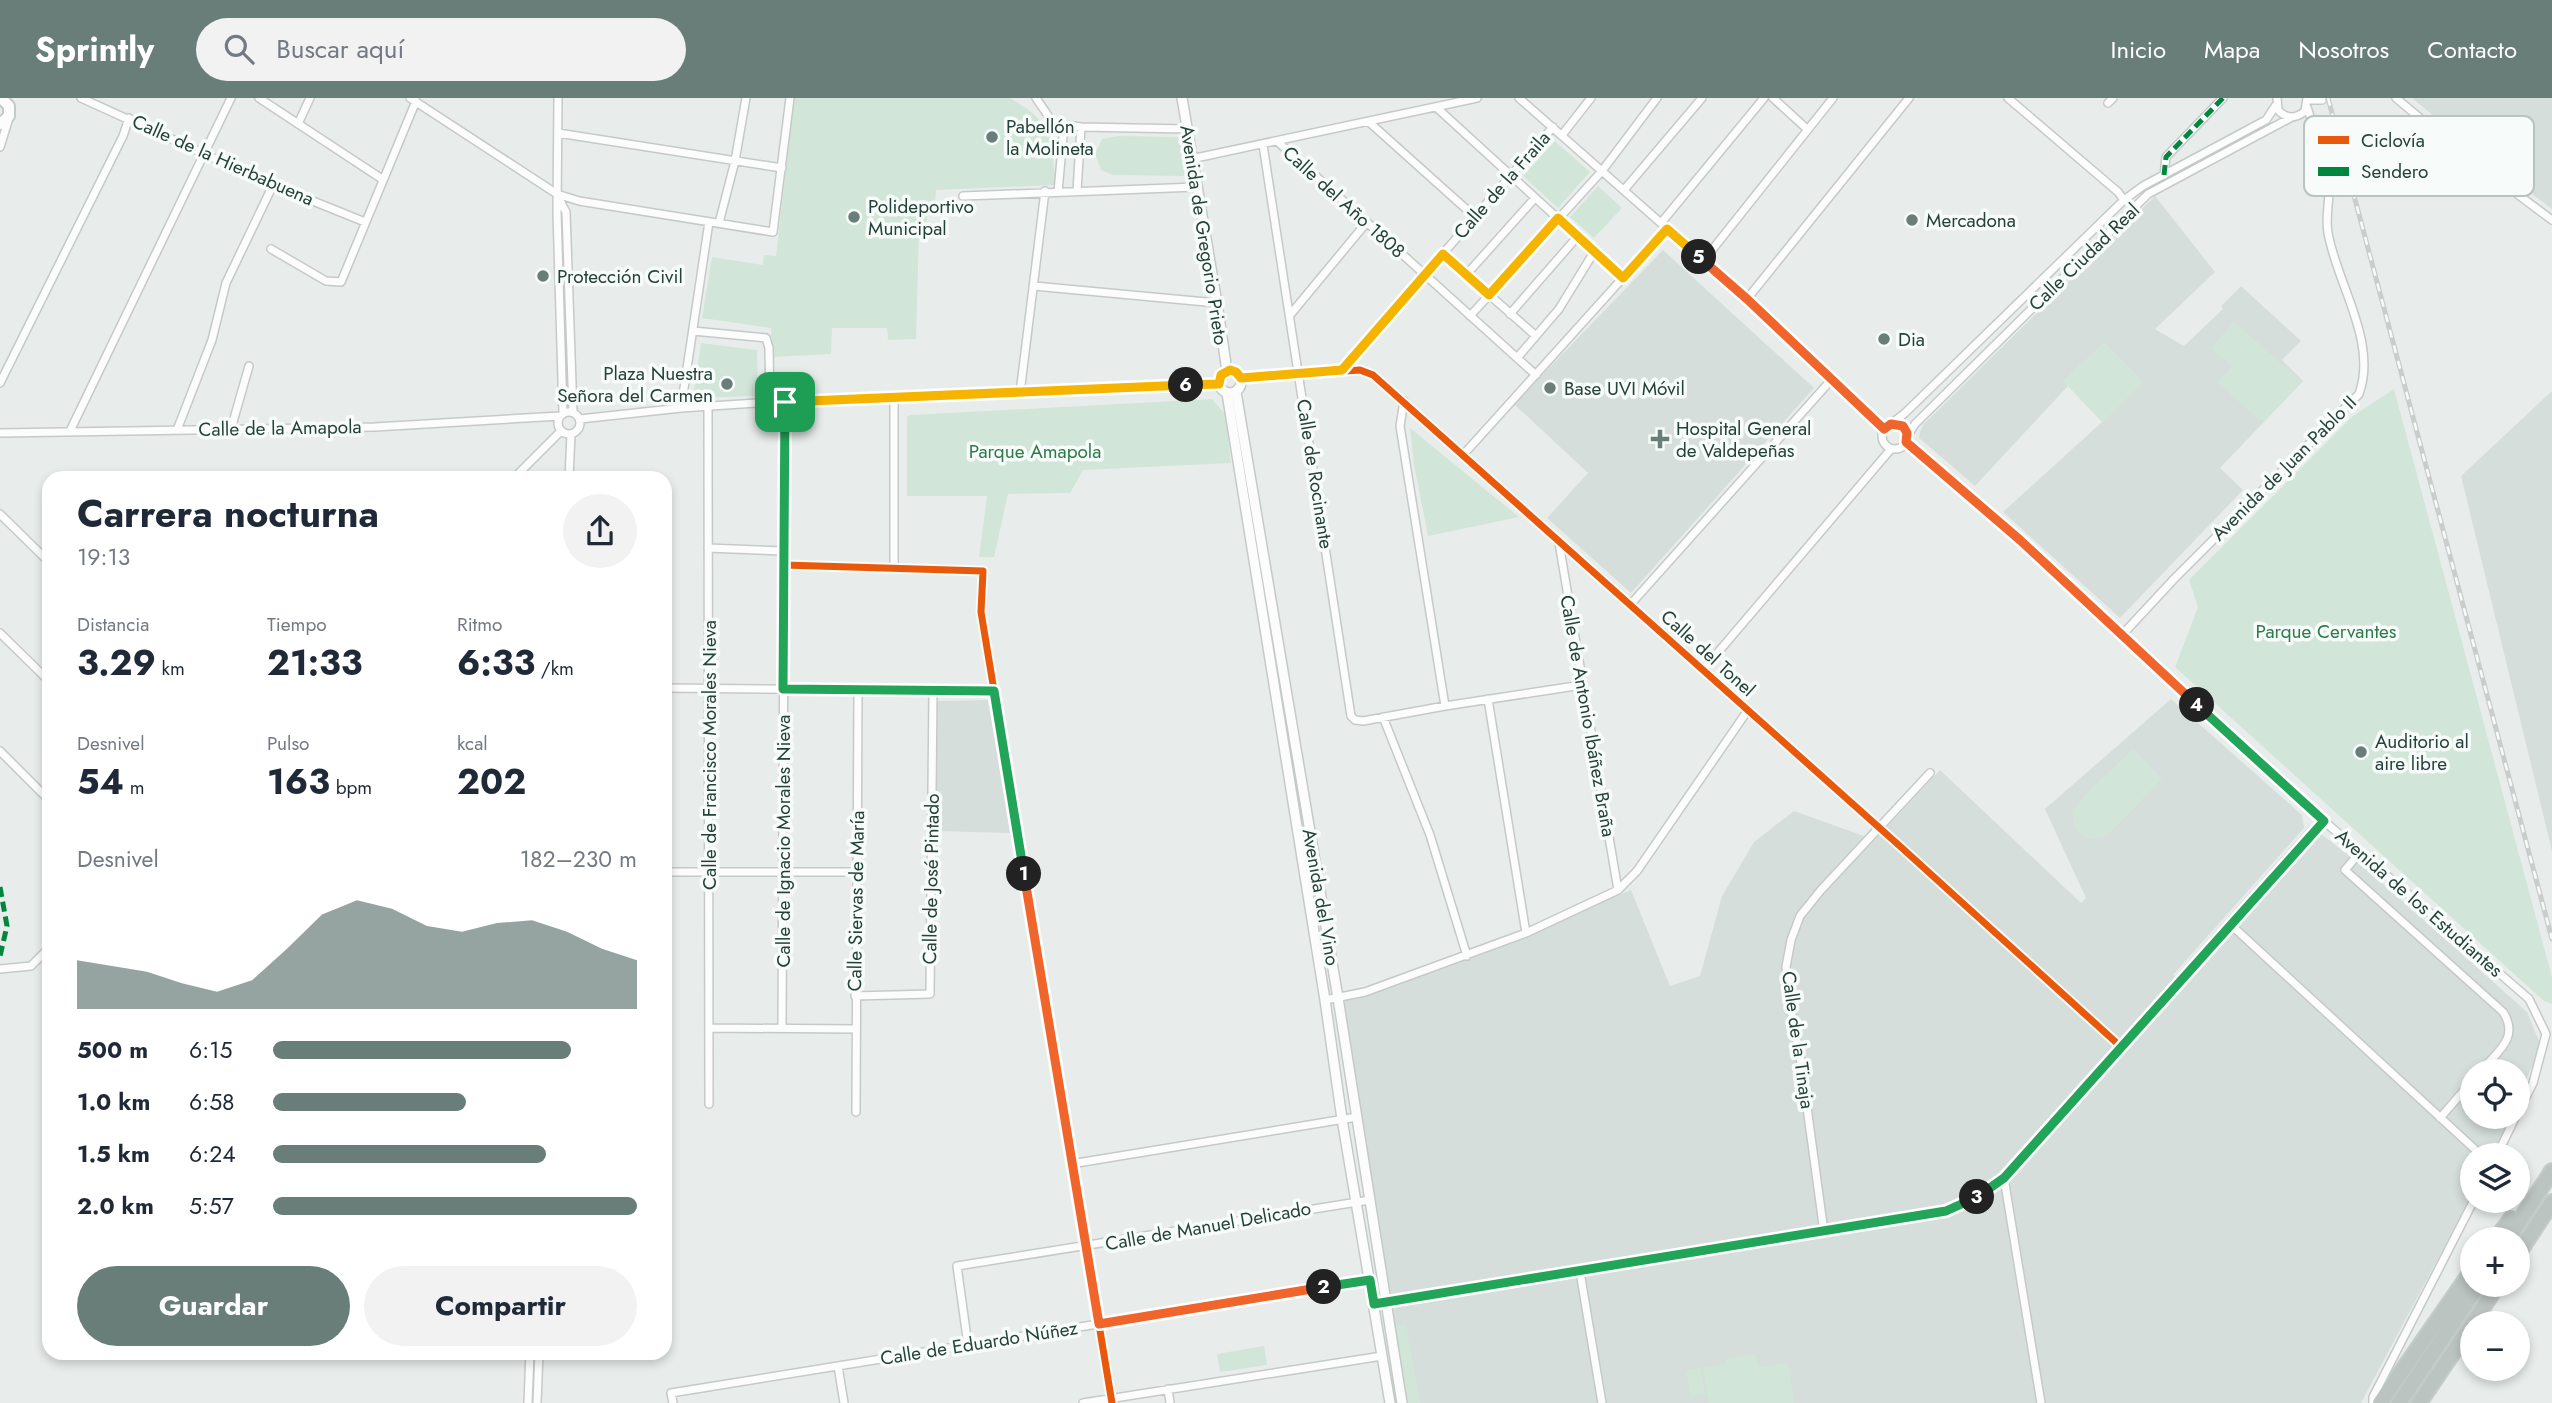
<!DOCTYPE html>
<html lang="es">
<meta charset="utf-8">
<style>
:root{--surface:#fff;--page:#f2f2f3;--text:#1f2937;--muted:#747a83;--accent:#697e78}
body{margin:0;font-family:Jost,sans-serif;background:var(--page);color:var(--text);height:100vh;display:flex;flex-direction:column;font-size:26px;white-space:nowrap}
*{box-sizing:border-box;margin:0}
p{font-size:23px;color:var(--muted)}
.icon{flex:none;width:38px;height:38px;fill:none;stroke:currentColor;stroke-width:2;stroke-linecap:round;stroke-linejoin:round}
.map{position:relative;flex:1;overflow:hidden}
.sheet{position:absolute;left:42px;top:373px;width:630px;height:889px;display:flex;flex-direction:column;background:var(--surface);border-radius:21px;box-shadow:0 4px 10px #0003}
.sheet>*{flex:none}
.fabs{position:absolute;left:2460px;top:961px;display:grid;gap:14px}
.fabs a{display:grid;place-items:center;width:70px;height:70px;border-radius:50%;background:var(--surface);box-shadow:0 4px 10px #0003;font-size:35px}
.pin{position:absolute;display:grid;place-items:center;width:60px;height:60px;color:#fff;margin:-30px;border-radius:14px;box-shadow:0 4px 10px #0006}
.km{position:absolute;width:35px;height:35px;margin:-18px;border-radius:50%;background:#222;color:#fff;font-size:19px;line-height:35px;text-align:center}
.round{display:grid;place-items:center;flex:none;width:74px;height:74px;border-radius:37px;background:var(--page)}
.summary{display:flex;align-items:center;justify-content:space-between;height:119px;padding:0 35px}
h1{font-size:38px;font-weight:700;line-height:52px}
.figures{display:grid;grid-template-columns:repeat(3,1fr);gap:10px;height:119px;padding:7px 35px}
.figures div{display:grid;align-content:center}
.figures b{font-size:35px;font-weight:700}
.figures small{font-size:19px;font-weight:400}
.figures p{font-size:19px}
.chart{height:196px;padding:14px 35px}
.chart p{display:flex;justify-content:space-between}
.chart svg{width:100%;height:126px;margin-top:7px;fill:var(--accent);opacity:.7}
.action{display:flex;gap:14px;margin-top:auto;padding:14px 35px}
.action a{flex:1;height:80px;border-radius:42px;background:var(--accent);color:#fff;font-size:28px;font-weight:700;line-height:80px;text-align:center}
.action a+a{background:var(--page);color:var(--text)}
ul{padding:0 35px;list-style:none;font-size:23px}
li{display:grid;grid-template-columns:112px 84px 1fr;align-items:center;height:52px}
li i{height:18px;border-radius:9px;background:var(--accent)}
header{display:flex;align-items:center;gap:42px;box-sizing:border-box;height:98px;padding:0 35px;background:var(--accent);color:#fff}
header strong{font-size:33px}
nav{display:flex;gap:38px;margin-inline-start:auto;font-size:24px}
.search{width:490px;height:63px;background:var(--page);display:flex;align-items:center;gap:18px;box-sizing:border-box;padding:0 24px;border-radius:38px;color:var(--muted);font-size:26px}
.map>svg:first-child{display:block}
.built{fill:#d6dedb}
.green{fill:#d1e6d8}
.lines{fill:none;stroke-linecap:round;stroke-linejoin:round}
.minor-casing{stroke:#c5cac8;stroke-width:10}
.tertiary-casing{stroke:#c5cac8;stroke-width:12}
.secondary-casing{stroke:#c3cbc8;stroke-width:14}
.motorway-casing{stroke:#c3ccc9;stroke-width:18}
.minor{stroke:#fcfcfc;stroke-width:7}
.tertiary{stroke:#fcfcfc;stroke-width:9}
.secondary{stroke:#fcfcfc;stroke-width:10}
.motorway{stroke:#bcc4c2;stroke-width:14}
.rail-casing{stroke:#c9cdcc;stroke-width:5}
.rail{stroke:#f7fbf9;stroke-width:2.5;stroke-dasharray:8;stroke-linecap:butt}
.quiet{stroke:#00873e;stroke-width:5;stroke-dasharray:10 5;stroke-linecap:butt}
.cycleway-casing{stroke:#f7fbf9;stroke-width:11}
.cycleway{stroke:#e8590c;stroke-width:7}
.split-1-casing{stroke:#fff;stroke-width:14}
.split-2-casing{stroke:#fff;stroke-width:14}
.split-3-casing{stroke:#fff;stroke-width:14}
.split-4-casing{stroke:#fff;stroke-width:14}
.split-5-casing{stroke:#fff;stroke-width:14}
.split-6-casing{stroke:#fff;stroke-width:14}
.split-7-casing{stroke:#fff;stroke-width:14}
.split-1{stroke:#22a559;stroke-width:9}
.split-2{stroke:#f0652b;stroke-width:9}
.split-3{stroke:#22a559;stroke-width:9}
.split-4{stroke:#22a559;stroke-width:9}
.split-5{stroke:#f0652b;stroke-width:9}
.split-6{stroke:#f5b400;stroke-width:9}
.split-7{stroke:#f5b400;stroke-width:9}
.poi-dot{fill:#697e78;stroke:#f7fbf9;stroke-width:2.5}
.labels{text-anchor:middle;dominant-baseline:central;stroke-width:7;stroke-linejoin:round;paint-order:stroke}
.poi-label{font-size:19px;fill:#24423a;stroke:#f7fbf9;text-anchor:start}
.street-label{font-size:19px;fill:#24423a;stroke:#f7fbf9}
.park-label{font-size:19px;fill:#2d7a4b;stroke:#f7fbf9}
.key{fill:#f7fbf9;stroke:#b8c4c0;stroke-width:2}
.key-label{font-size:19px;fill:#24423a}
</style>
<header>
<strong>Sprintly</strong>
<div class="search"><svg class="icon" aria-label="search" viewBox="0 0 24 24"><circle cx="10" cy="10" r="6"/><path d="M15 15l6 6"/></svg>Buscar aquí</div>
<nav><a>Inicio</a><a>Mapa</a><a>Nosotros</a><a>Contacto</a></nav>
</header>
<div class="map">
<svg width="2552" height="1305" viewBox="0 0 2552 1305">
<rect width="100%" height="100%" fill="#e8edeb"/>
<!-- built -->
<path class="built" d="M 2412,0 L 2552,0 L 2552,111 L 2489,64 Z
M 2155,98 L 2215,174 L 2155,231 L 2184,248 L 2223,211 L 2221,208 L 2241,188 L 2301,243 L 2282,262 L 2303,283 L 2220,370 L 2243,392 L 2120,520 L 2003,414 L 2102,324 L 2068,288 L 1975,388 L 1919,340 L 1920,334 L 1923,327 Z
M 1663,152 L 1814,290 L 1631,495 L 1547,420 L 1588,375 L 1514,306 Z
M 2552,293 L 2552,753 L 2461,378 Z
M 2171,601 L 2302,717 L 2304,730 L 2173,877 L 2175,878 L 2310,727 L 2372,776 L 2527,914 L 2541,948 L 2518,1000 L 2518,973 L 2473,973 L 2473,1018 L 2510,1019 L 2493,1057 L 2473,1057 L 2473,1095 L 2361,1305 L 1402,1305 L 1338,900 L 1467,858 L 1631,792 L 1670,888 L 1700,878 L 1722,798 L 1754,744 L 1794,713 L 1875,742 L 1940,672 L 2081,805 L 2086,800 L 2045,711 Z
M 988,602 L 1010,735 L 936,733 L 937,603 Z"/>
<!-- green -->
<path class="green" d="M 794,0 L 1010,0 L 1029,12 L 1049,31 L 1056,87 L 936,92 L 935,107 L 928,107 L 926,132 L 919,133 L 916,241 L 888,242 L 887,230 L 832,230 L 831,256 L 772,259 L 771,230 L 702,220 L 712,159 L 763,167 L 764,157 L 776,158 Z
M 1118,38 L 1179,39 L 1188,78 L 1113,77 L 1101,72 L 1095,56 L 1102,41 Z
M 1555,43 L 1590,74 L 1558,110 L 1523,78 Z
M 1598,88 L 1622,110 L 1594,140 L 1570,119 Z
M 2234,224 L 2301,283 L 2263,325 L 2218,285 L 2232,268 L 2211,250 Z
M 2104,244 L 2143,284 L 2103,324 L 2063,283 Z
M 701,245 L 757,252 L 758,298 L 693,300 Z
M 2394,291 L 2552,879 L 2552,906 L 2544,903 L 2175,569 L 2198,509 L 2189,482 L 2353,318 Z
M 1212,301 L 1225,316 L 1231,365 L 1083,372 L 1070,395 L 1008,396 L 994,459 L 979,459 L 987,398 L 907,398 L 907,319 L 910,317 Z
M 1410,330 L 1519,419 L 1428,438 L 1414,367 Z
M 2133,651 L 2162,681 L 2107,737 C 2098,740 2089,743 2081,736 C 2073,731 2072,719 2075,711 C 2081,699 2121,663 2133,651 Z
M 1406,1227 L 1420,1305 L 1406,1305 L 1393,1228 Z
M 1264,1248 L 1267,1267 L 1220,1274 L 1217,1256 Z
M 1756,1256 L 1758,1269 L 1788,1265 L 1794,1305 L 1709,1305 L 1703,1270 L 1726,1266 L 1726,1261 Z
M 1700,1270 L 1705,1296 L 1691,1299 L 1686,1273 Z"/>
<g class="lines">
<defs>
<path id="minor" d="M 81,0 L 273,87 L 365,124
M 259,0 L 382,81
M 410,0 L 557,96 L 579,103 L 773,134 L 790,0
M 558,0 L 557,114 L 563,315
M 1036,0 L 1053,25 L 1081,29 L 1187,31
M 1519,0 L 1747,201 L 1884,331
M 1773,0 L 1807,31
M 2008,0 L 2118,94 L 2124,102
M 2277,0 L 2278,12 C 2286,21 2296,21 2305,13 L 2307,0
M 2396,0 L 2457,51 L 2552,122
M 2307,2 L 2322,2
M 2108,5 L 2113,0
M 1436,9 L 1623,180
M 1369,24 L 1475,119
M 298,26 L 310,0
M 558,35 L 782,70
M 1562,37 L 1591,0
M 1278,44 L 1536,277
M 1263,47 L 1351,618 L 1355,622 L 1363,623 L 1445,608 L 1582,587
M 0,49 L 9,20
M 1191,61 L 1477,0
M 2164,77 L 2166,59 L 2223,0
M 1624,92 L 1702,0
M 1077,93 L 1081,29
M 1058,94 L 1064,27
M 557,97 L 566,114 L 573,314
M 963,98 L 1196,89
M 719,125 L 735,63 L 746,0
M 1661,125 L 1764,0
M 271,151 L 326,183 L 341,184 L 416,3
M 1443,156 L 1536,238
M 1704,162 L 1833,0
M 1466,177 L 1535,100
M 1034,188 L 1217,205
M 1747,201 L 1909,0
M 1510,216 L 1578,138
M 1290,217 L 1367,124
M 1470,218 L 1602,73 L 1657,0
M 693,233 L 766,240 L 769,250 L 770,304
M 1517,260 L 1559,211 L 1594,154
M 1342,272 L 1553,29
M 1241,280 L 1360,272 L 1373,277 L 1902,750 L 2120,948
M 0,285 L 123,38 L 129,20
M 1020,295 L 1045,93
M 894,301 L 894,471
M 1404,303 L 1400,328 L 1445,608
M 708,308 L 709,1006
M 681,310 L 709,124
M558 325a11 11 0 1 1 22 0a11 11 0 1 1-22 0Z
M 580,321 L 681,310 L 770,304 L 1219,286
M1882 338a13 13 0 1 1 26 0a13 13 0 1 1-26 0Z
M 1891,326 L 1905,315 L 2124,102 L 2143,88 L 2266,22 L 2276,7
M 231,331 L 249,268
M 177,332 L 212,242 L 226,185 L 273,87
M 70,333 L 231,0
M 0,335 L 375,329 L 560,318
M 1907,339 L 1915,326 L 2148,96 L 2292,19
M 1906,344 L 2020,442 L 2324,723 L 2529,901 L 2546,936 L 2533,985 L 2518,1015
M 1463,357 L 1667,131
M 514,380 L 561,333
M 569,380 L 571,336
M 0,416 L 49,464
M 1559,445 L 1618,792
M 708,450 L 784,453
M 784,467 L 983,473 L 981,514 L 1112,1305
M 1630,507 L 1832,281
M 0,535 L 49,583
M 2122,537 L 2174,481 L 2359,296 C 2378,244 2337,186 2328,135 C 2325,119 2330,102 2329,86 C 2326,60 2315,34 2307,9
M 1703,572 L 1891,351
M 665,590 L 994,593
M 1488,601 L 1526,835
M 1383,619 L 1430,737 L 1467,858
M 0,653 L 49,702
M 2360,754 L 2345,772 L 2503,914 C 2520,940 2497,954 2481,973
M 665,774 L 856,774
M 2230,826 L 2481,1057
M 0,871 L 31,868 L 49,850
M 855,898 L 930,896 L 933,592
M 1325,902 L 1365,894 L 1526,835 L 1618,792 L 1637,773 L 1748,612
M 709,930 L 855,931
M 782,930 L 785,304
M 856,1014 L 858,592
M 2440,1020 L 2473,982
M 2497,1057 L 2516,1018
M 1071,1066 L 1357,1019
M 2004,1080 L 2041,1305
M 1824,1134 L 1800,958 L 1791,912 L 1786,869 L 1791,842 L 1800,818 L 1821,792 L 1930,675
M 1580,1174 L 1602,1305
M 1374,1207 L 1946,1113 L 1971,1103 L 2004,1080 L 2324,723
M 968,1247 L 957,1168 L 1370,1102
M 838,1268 L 844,1305
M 1168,1291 L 1170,1305
M 528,1305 L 530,1255
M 537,1305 L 539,1255
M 673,1305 L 671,1295 L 1370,1182
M 1083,1305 L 1382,1258
M 2373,1305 L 2373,1299 L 2474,1102"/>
<path id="tertiary" d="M 1182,0 L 1217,205 L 1227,273
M1219 284a11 11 0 1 1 22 0a11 11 0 1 1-22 0Z
M 1236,294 L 1338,900 L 1402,1305
M 1227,295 L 1325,902 L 1342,1021 L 1390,1305"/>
<path id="secondary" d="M 0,26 L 9,18 L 9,8 L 1,0"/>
<path id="motorway" d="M 2496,1141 L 2511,1121
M 2508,1141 L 2552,1073
M 2518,1156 L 2552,1104
M 2473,1225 L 2498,1186
M 2380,1305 L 2473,1171
M 2399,1305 L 2479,1186
M 2419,1305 L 2473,1225"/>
</defs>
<!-- minor casing -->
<use href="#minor" class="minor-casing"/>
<!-- tertiary casing -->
<use href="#tertiary" class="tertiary-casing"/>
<!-- secondary casing -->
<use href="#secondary" class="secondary-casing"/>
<!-- motorway casing -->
<use href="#motorway" class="motorway-casing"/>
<!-- minor -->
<use href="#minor" class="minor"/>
<!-- tertiary -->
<use href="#tertiary" class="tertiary"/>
<!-- secondary -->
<use href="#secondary" class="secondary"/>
<!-- motorway -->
<use href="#motorway" class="motorway"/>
<defs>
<path id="rail" d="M 2328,0 L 2552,841"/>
</defs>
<!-- rail casing -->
<use href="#rail" class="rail-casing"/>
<!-- rail -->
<use href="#rail" class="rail"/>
<!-- quiet -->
<path class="quiet" d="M 2164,77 L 2166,59 L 2223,0
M 0,789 L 7,828 L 0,858"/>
<defs>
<path id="cycleway" d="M 1241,280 L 1360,272 L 1373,277 L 1902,750 L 2120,948
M 784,467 L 983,473 L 981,514 L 1112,1305
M 1374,1207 L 1946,1113 L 1971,1103 L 2004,1080 L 2324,723"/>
</defs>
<!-- cycleway casing -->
<use href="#cycleway" class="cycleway-casing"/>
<!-- cycleway -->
<use href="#cycleway" class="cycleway"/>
</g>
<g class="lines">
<defs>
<path id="split-1" d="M 785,304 L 783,591 L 994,593 L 1024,776"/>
<path id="split-2" d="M 1024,776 L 1099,1226 L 1324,1189"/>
<path id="split-3" d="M 1324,1189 L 1370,1182 L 1374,1206 L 1946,1113 L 1977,1099"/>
<path id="split-4" d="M 1977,1099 L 2004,1080 L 2324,723 L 2197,607"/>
<path id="split-5" d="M 1699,159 L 1747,201 L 1884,331 L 1891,326 L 1903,328 L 1907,335 L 1906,344 L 2020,442 L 2197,607"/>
<path id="split-6" d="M 1186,287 L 1219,286 L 1221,277 L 1230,272 L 1236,274 L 1241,280 L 1342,272 L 1443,156 L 1489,197 L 1558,120 L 1623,180 L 1667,131 L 1699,159"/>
<path id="split-7" d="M 785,304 L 1186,287"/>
</defs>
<!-- split-1 casing -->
<use href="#split-1" class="split-1-casing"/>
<!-- split-2 casing -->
<use href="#split-2" class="split-2-casing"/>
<!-- split-3 casing -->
<use href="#split-3" class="split-3-casing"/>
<!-- split-4 casing -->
<use href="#split-4" class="split-4-casing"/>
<!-- split-5 casing -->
<use href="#split-5" class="split-5-casing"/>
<!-- split-6 casing -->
<use href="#split-6" class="split-6-casing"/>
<!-- split-7 casing -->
<use href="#split-7" class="split-7-casing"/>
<!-- split-1 -->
<use href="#split-1" class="split-1"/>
<!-- split-2 -->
<use href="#split-2" class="split-2"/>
<!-- split-3 -->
<use href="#split-3" class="split-3"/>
<!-- split-4 -->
<use href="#split-4" class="split-4"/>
<!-- split-5 -->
<use href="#split-5" class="split-5"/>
<!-- split-6 -->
<use href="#split-6" class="split-6"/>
<!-- split-7 -->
<use href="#split-7" class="split-7"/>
</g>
<!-- markers -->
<g class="poi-dot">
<circle cx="992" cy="39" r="7"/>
<circle cx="854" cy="119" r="7"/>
<circle cx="1912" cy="122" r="7"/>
<circle cx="543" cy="178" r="7"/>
<circle cx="1884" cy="241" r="7"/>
<circle cx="727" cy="286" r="7"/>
<circle cx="1550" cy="290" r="7"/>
<path d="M1656.5 330.5h7v7h7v7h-7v7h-7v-7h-7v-7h7z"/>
<circle cx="2361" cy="654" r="7"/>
</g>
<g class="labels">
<!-- poi labels -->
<g class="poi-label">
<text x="1006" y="28">Pabellón<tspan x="1006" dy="22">la Molineta</tspan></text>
<text x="868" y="108">Polideportivo<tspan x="868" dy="22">Municipal</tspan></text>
<text x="1926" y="122">Mercadona</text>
<text x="557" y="178">Protección Civil</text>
<text x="1898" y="241">Dia</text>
<text x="713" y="275" text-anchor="end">Plaza Nuestra<tspan x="713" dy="22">Señora del Carmen</tspan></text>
<text x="1564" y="290">Base UVI Móvil</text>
<text x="1676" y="330">Hospital General<tspan x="1676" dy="22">de Valdepeñas</tspan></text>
<text x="2375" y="643">Auditorio al<tspan x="2375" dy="22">aire libre</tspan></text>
</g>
<!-- street labels -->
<g class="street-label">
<text transform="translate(223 62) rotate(24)">Calle de la Hierbabuena</text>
<text transform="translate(1502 87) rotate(-49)">Calle de la Fraila</text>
<text transform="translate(1344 104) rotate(42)">Calle del Año 1808</text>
<text transform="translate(1204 137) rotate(81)">Avenida de Gregorio Prieto</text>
<text transform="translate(2084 159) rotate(-44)">Calle Ciudad Real</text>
<text transform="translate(280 330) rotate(-1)">Calle de la Amapola</text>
<text transform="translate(2284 370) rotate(-45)">Avenida de Juan Pablo II</text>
<text transform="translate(1315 376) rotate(81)">Calle de Rocinante</text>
<text transform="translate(1708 555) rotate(42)">Calle del Tonel</text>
<text transform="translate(1588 618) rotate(80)">Calle de Antonio Ibáñez Braña</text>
<text transform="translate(709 657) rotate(-90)">Calle de Francisco Morales Nieva</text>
<text transform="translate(783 743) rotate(-90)">Calle de Ignacio Morales Nieva</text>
<text transform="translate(931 781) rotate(-89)">Calle de José Pintado</text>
<text transform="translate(1321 799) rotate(80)">Avenida del Vino</text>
<text transform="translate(856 803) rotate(-89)">Calle Siervas de María</text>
<text transform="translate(2419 805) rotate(41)">Avenida de los Estudiantes</text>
<text transform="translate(1798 942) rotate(82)">Calle de la Tinaja</text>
<text transform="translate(1208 1128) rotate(-10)">Calle de Manuel Delicado</text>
<text transform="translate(979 1245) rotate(-9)">Calle de Eduardo Núñez</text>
</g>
<!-- park labels -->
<g class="park-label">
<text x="1035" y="353">Parque Amapola</text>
<text x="2326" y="533">Parque Cervantes</text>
</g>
</g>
<!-- legend -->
<rect x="2304" y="18" width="230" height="80" rx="10" class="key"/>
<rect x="2318" y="38" width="31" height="8" fill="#e8590c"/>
<rect x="2318" y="69" width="31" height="9" fill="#00873e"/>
<g class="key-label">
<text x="2361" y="49">Ciclovía</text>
<text x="2361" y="80">Sendero</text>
</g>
</svg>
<div class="fabs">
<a><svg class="icon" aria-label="locate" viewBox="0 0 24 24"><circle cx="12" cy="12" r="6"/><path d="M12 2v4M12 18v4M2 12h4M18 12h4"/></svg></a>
<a><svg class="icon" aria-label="layers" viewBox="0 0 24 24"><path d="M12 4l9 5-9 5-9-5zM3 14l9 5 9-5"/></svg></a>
<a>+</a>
<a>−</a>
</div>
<div class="pin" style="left:785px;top:304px;background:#1e9e55"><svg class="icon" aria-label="arrive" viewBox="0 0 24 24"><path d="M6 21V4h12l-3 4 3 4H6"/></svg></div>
<b class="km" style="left:1024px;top:776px">1</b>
<b class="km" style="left:1324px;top:1189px">2</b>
<b class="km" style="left:1977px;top:1099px">3</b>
<b class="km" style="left:2197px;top:607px">4</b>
<b class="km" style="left:1699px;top:159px">5</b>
<b class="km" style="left:1186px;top:287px">6</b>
<section class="sheet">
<div class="summary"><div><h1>Carrera nocturna</h1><p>19:13</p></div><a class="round"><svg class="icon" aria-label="share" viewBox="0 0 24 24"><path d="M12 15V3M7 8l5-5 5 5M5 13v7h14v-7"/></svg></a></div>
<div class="figures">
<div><p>Distancia</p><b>3.29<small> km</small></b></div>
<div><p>Tiempo</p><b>21:33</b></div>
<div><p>Ritmo</p><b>6:33<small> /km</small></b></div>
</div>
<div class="figures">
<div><p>Desnivel</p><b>54<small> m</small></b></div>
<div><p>Pulso</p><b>163<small> bpm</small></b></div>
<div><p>kcal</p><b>202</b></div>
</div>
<div class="chart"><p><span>Desnivel</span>182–230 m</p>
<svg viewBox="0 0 160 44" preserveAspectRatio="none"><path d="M0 44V27L10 29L20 31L30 35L40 38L50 34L60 23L70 11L80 6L90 9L100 15L110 17L120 14L130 13L140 17L150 23L160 27V44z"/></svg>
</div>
<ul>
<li><b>500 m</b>6:15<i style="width:82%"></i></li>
<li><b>1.0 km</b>6:58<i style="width:53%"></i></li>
<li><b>1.5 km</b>6:24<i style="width:75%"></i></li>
<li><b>2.0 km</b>5:57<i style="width:100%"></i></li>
</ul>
<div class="action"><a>Guardar</a><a>Compartir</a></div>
</section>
</div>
